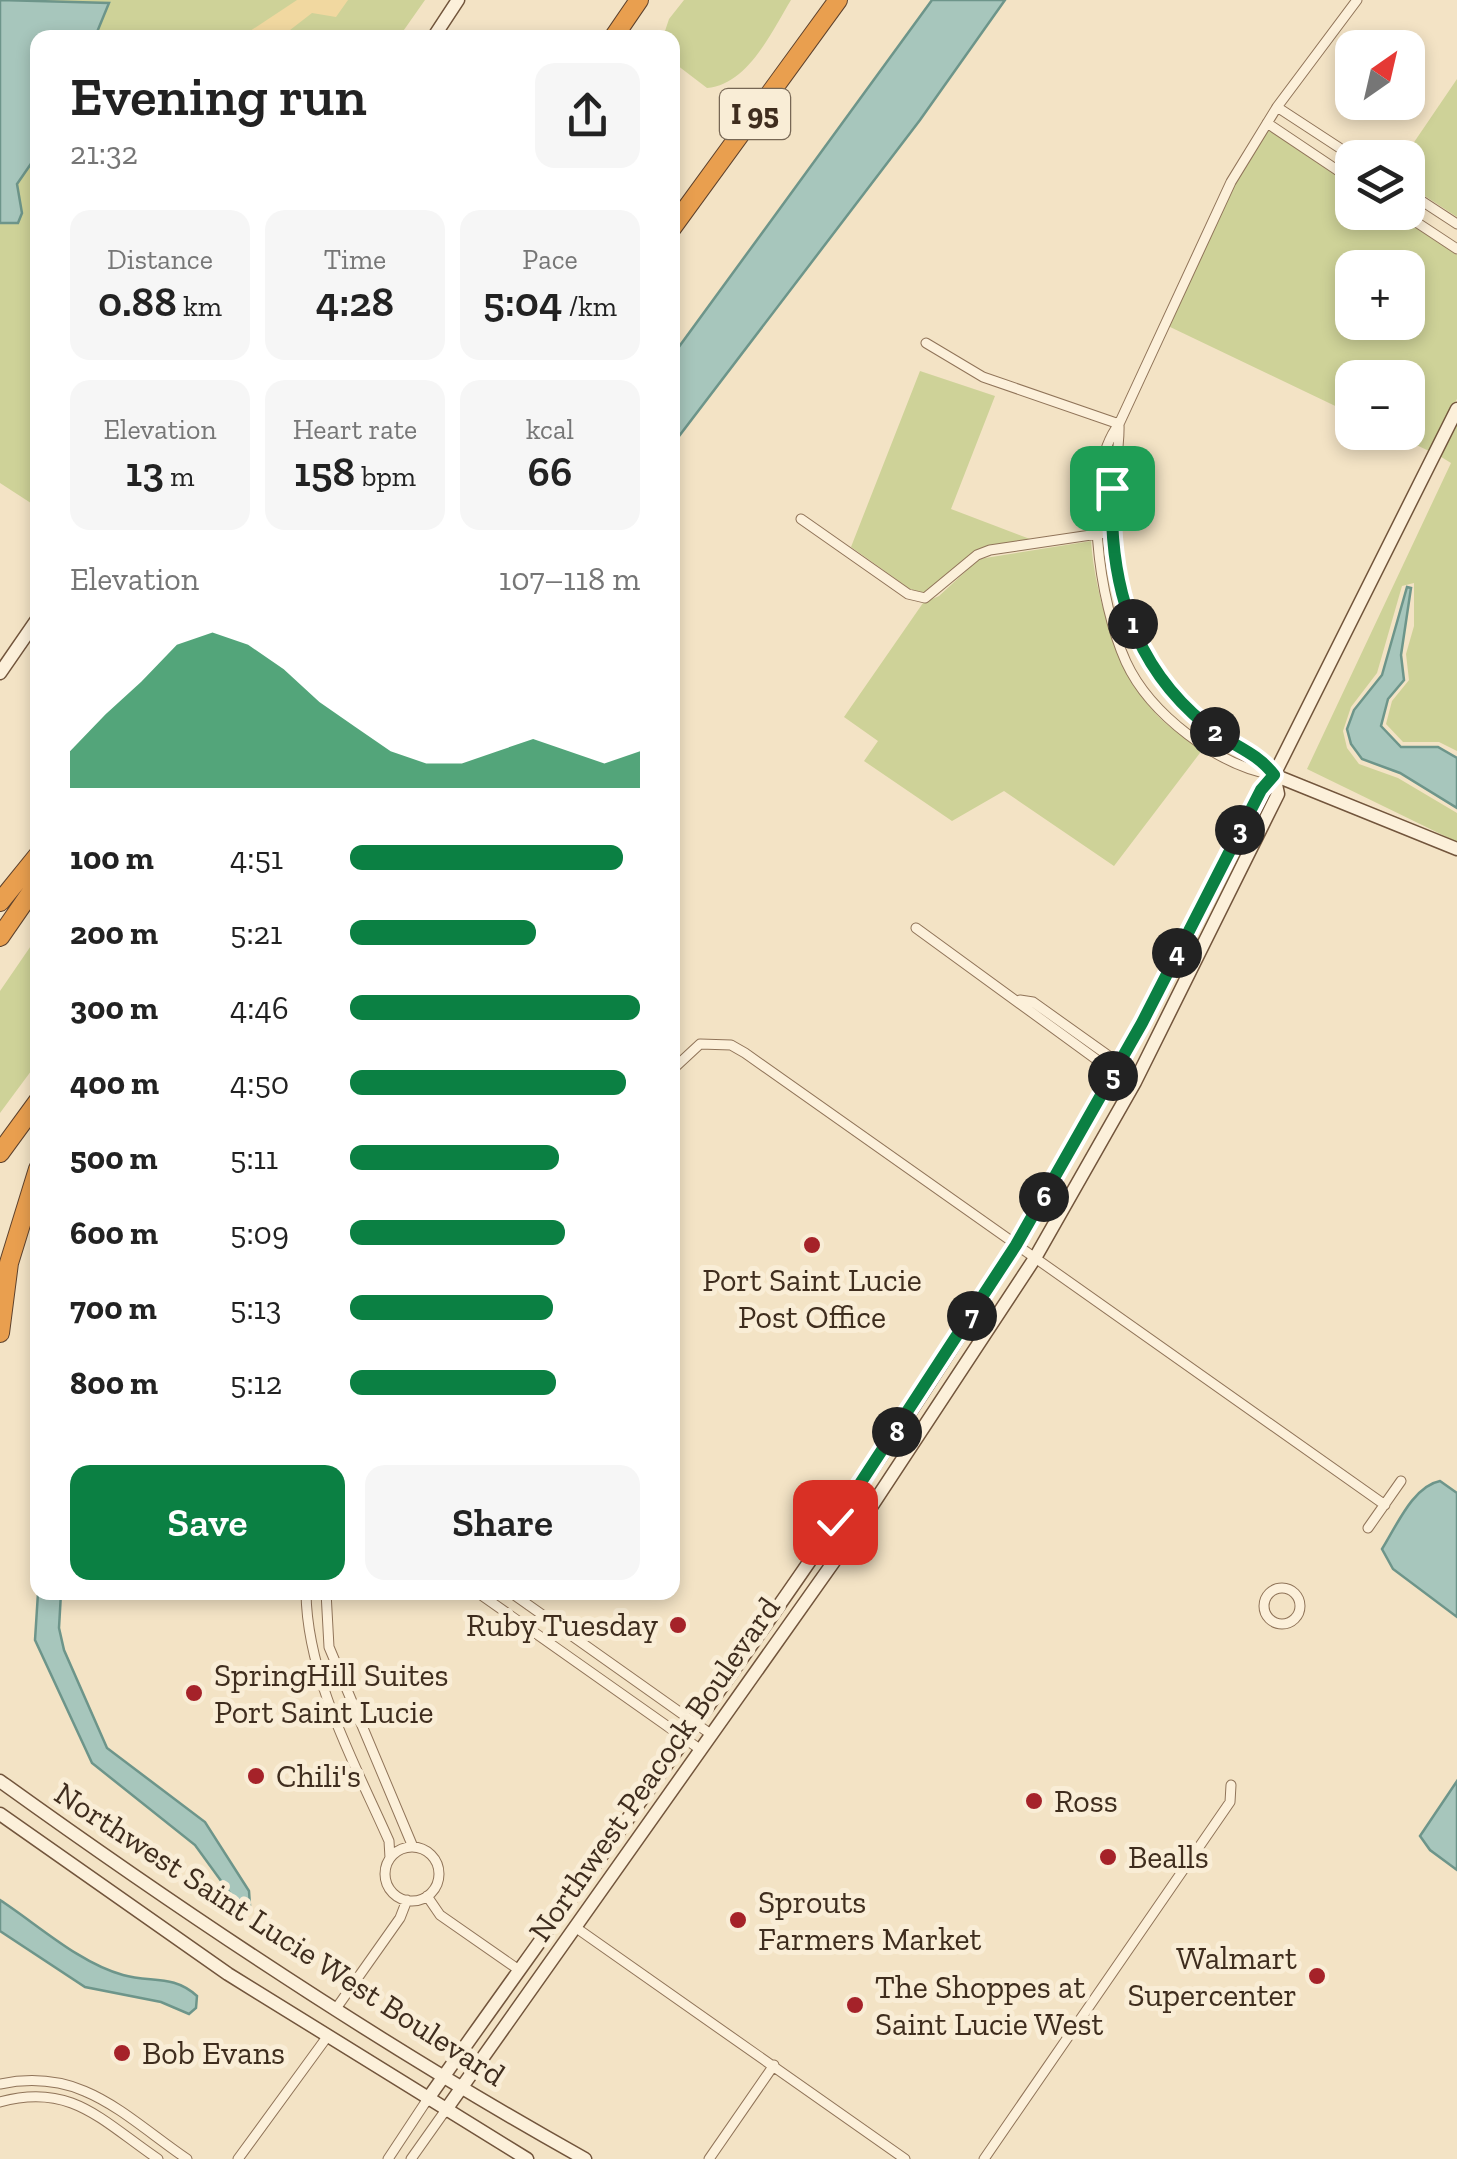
<!DOCTYPE html>
<meta charset="utf-8">
<style>
:root{--surface:#fff;--page:#f6f6f6;--text:#222;--muted:#767676;--accent:#0b8043}
body{margin:0;font-family:"Zilla Slab",serif;background:var(--page);color:var(--text);height:100vh;display:flex;flex-direction:column;font-size:38px;white-space:nowrap}
*{box-sizing:border-box;margin:0}
p{font-size:32px;color:var(--muted)}
.icon{flex:none;width:55px;height:55px;fill:none;stroke:currentColor;stroke-width:2;stroke-linecap:round;stroke-linejoin:round}
.map{position:relative;flex:1;overflow:hidden}
.panel{position:absolute;left:30px;top:30px;width:650px;height:1570px;display:flex;flex-direction:column;background:var(--surface);border-radius:20px;box-shadow:0 5px 15px #0003}
.panel>*{flex:none}
.needle{width:65px;rotate:34deg}
.buttons{position:absolute;left:1335px;top:30px;display:grid;gap:20px}
.buttons a{display:grid;place-items:center;width:90px;height:90px;border-radius:20px;background:var(--surface);box-shadow:0 5px 15px #0003;font-size:50px}
.pin{position:absolute;display:grid;place-items:center;width:85px;height:85px;color:#fff;margin:-42px;border-radius:20px;box-shadow:0 5px 15px #0006}
.km{position:absolute;width:50px;height:50px;margin:-25px;border-radius:50%;background:#222;color:#fff;font-size:28px;line-height:50px;text-align:center}
.round{display:grid;place-items:center;flex:none;width:105px;height:105px;border-radius:20px;background:var(--page)}
.head{display:flex;align-items:center;justify-content:space-between;height:170px;padding:0 40px}
h1{font-size:55px;font-weight:600;line-height:75px}
.metrics{display:grid;grid-template-columns:repeat(3,1fr);gap:15px;height:170px;padding:10px 40px}
.metrics div{display:grid;align-content:center;border-radius:20px;background:var(--page);text-align:center}
.metrics b{font-size:42px;font-weight:600}
.metrics small{font-size:28px;font-weight:400}
.metrics p{font-size:28px}
.chart{height:280px;padding:20px 40px}
.chart p{display:flex;justify-content:space-between}
.chart svg{width:100%;height:180px;margin-top:10px;fill:var(--accent);opacity:.7}
.cta{display:flex;gap:20px;margin-top:auto;padding:20px 40px}
.cta a{flex:1;height:115px;border-radius:20px;background:var(--accent);color:#fff;font-size:40px;font-weight:600;line-height:115px;text-align:center}
.cta a+a{background:var(--page);color:var(--text)}
ul{padding:0 40px;list-style:none;font-size:32px}
li{display:grid;grid-template-columns:160px 120px 1fr;align-items:center;height:75px}
li i{height:25px;border-radius:12px;background:var(--accent)}
.map>svg:first-child{display:block}
.green{fill:#ced298;fill-rule:evenodd}
.sand{fill:#f1d8a0}
.water{fill:#a7c6bc;stroke:#6d958a;stroke-width:2.5}
.lines{fill:none;stroke-linecap:round;stroke-linejoin:round}
.street-casing{stroke:#907459;stroke-width:11}
.secondary-casing{stroke:#72553c;stroke-width:15}
.highway-casing{stroke:#5e422d;stroke-width:20}
.street{stroke:#fcf0da;stroke-width:9}
.secondary{stroke:#fcf0da;stroke-width:12}
.highway{stroke:#e99f4f;stroke-width:18}
.route-casing{stroke:#fff;stroke-width:20}
.route{stroke:#0b8043;stroke-width:12}
.poi-dot{fill:#a52229;stroke:#f9edd6;stroke-width:4}
.labels{text-anchor:middle;dominant-baseline:central;stroke-width:10;stroke-linejoin:round;paint-order:stroke}
.shield{fill:#f9edd6;stroke:#776755;stroke-width:2.5}
.shield-label{font-size:30px;font-weight:bold;fill:#3f2d1e}
.poi-label{font-size:32px;fill:#3f2d1e;stroke:#f9edd6;text-anchor:start}
.street-label{font-size:32px;fill:#3f2d1e;stroke:#f9edd6}
</style>
<div class="map">
<svg width="1457" height="2159" viewBox="0 0 1457 2159">
<rect width="100%" height="100%" fill="#f3e3c5"/>
<!-- green -->
<path class="green" d="M 0,0 L 425,0 L 399,37 L 38,38 L 37,507 L 0,483 Z
M 684,0 L 791,0 C 772,31 748,85 707,88 L 673,62 L 672,38 L 663,37 L 669,19 Z
M 1457,79 L 1457,217 L 1408,185 L 1408,158 L 1404,157 Z
M 1268,130 L 1352,186 L 1352,212 L 1393,213 L 1457,255 L 1457,399 L 1429,451 L 1391,433 L 1408,432 L 1408,378 L 1352,378 L 1352,414 L 1168,326 L 1235,184 ZM 1352,268 L 1408,268 L 1408,322 L 1352,322 Z
M 920,371 L 995,396 L 951,509 L 1030,539 L 976,550 L 925,593 L 910,589 L 851,547 Z
M 1457,419 L 1457,751 L 1439,742 L 1403,742 L 1386,724 L 1392,701 L 1409,680 L 1406,654 L 1414,626 L 1414,583 L 1402,586 L 1377,673 L 1351,707 L 1343,731 L 1347,748 L 1359,764 L 1398,778 L 1457,813 L 1457,842 L 1307,769 L 1451,463 L 1438,455 Z
M 1091,541 C 1095,597 1119,675 1158,716 C 1170,729 1189,739 1203,749 L 1114,866 L 1004,791 L 952,821 L 864,761 L 878,741 L 844,717 L 923,603 L 939,596 L 979,559 Z
M 37,937 L 37,1063 L 0,1113 L 0,991 Z"/>
<!-- sand -->
<path class="sand" d="M 297,0 L 348,0 L 336,17 L 312,13 L 281,37 L 241,37 Z"/>
<!-- water -->
<path class="water" d="M 0,0 L 109,3 L 95,37 L 38,38 L 37,155 L 17,184 L 22,213 L 18,223 L 0,223 Z
M 932,0 L 1005,0 L 920,120 L 673,444 L 673,355 Z
M 1407,587 L 1411,588 L 1401,655 L 1404,680 L 1388,699 L 1381,726 L 1401,747 L 1438,747 L 1457,758 L 1457,808 L 1400,773 L 1362,759 L 1351,744 L 1347,729 L 1354,710 L 1382,675 Z
M 1440,1481 L 1457,1493 L 1457,1617 L 1393,1569 L 1382,1549 C 1396,1527 1413,1486 1440,1481 Z
M 38,1593 L 61,1593 L 59,1628 L 64,1650 L 107,1748 L 205,1822 L 249,1891 L 250,1906 L 243,1911 L 195,1845 L 92,1763 L 35,1640 Z
M 1457,1781 L 1457,1870 L 1430,1850 L 1420,1836 Z
M 0,1900 C 37,1924 79,1963 123,1975 C 151,1983 173,1974 197,1996 L 196,2008 L 189,2014 L 161,2002 L 85,1987 L 0,1931 Z"/>
<g class="lines">
<defs>
<path id="street" d="M 1277,107 L 1355,158
M 1267,123 L 1352,180
M 1408,192 L 1457,224
M 1401,212 L 1457,249
M 926,343 L 983,377 L 1119,424
M 1119,424 C 1120,448 1114,470 1112,493 C 1108,565 1126,646 1178,700 C 1207,731 1250,742 1274,775
M 801,519 L 908,594 L 925,598 L 977,555 L 990,550 L 1111,532
M 1274,775 C 1218,766 1150,714 1126,662 C 1100,605 1079,476 1119,424 L 1231,182 L 1277,107 L 1357,0
M 916,928 L 1115,1073
M 1020,1000 L 1033,1002 L 1120,1064
M 672,1070 L 700,1044 L 731,1045 L 745,1053 L 1385,1505
M 1368,1528 L 1401,1481
M1264 1606a18 18 0 1 1 36 0a18 18 0 1 1-36 0Z
M 306,1592 C 307,1678 355,1764 389,1841 L 390,1858
M 326,1592 L 329,1647 L 413,1847
M 477,1592 L 701,1750
M 510,1592 L 712,1735
M385 1874a27 27 0 1 1 54 0a27 27 0 1 1-54 0Z
M 427,1896 L 440,1915 L 519,1970
M 575,1927 L 905,2159
M 335,2010 L 400,1918 L 407,1900
M 0,2084 C 82,2067 123,2115 187,2159
M 0,2102 C 71,2082 102,2121 158,2159
M 238,2159 L 327,2037
M 388,2159 L 427,2100
M 411,2159 L 445,2111
M 709,2159 L 774,2065
M 984,2159 L 1230,1802 L 1231,1785"/>
<path id="secondary" d="M 433,38 L 458,0
M 0,673 L 38,618
M 1274,775 L 1457,849
M 0,1781 C 189,1917 382,2046 585,2159
M 0,1814 L 228,1974 L 527,2159
M 427,2100 C 625,1819 834,1543 1013,1250 C 1105,1100 1181,943 1262,788 L 1274,775 L 1457,409
M 445,2111 L 852,1536 L 1035,1258 L 1135,1082 L 1278,794 L 1274,775"/>
<path id="highway" d="M 613,38 L 639,0
M 672,228 L 838,0
M 0,902 L 38,855
M 0,937 L 38,882
M 0,1153 L 38,1101
M 0,1333 L 9,1263 L 38,1169"/>
</defs>
<!-- street casing -->
<use href="#street" class="street-casing"/>
<!-- secondary casing -->
<use href="#secondary" class="secondary-casing"/>
<!-- highway casing -->
<use href="#highway" class="highway-casing"/>
<!-- street -->
<use href="#street" class="street"/>
<!-- secondary -->
<use href="#secondary" class="secondary"/>
<!-- highway -->
<use href="#highway" class="highway"/>
</g>
<g class="lines">
<defs>
<path id="route" d="M 835,1522 L 1016,1245 L 1142,1023 L 1261,790 L 1274,775 C 1255,750 1229,745 1206,725 C 1131,664 1109,581 1112,488"/>
</defs>
<!-- route casing -->
<use href="#route" class="route-casing"/>
<!-- route -->
<use href="#route" class="route"/>
</g>
<!-- markers -->
<g class="poi-dot">
<circle cx="812" cy="1245" r="10"/>
<circle cx="678" cy="1625" r="10"/>
<circle cx="194" cy="1693" r="10"/>
<circle cx="256" cy="1776" r="10"/>
<circle cx="1034" cy="1801" r="10"/>
<circle cx="1108" cy="1857" r="10"/>
<circle cx="738" cy="1920" r="10"/>
<circle cx="1317" cy="1976" r="10"/>
<circle cx="855" cy="2005" r="10"/>
<circle cx="122" cy="2053" r="10"/>
</g>
<g class="labels">
<!-- shield labels -->
<rect class="shield" x="720" y="89" width="70" height="50" rx="8"/>
<g class="shield-label">
<text x="755" y="114">I 95</text>
</g>
<!-- poi labels -->
<g class="poi-label">
<text x="812" y="1280" text-anchor="middle">Port Saint Lucie<tspan x="812" dy="37">Post Office</tspan></text>
<text x="658" y="1625" text-anchor="end">Ruby Tuesday</text>
<text x="214" y="1675">SpringHill Suites<tspan x="214" dy="37">Port Saint Lucie</tspan></text>
<text x="276" y="1776">Chili's</text>
<text x="1054" y="1801">Ross</text>
<text x="1128" y="1857">Bealls</text>
<text x="758" y="1902">Sprouts<tspan x="758" dy="37">Farmers Market</tspan></text>
<text x="1297" y="1958" text-anchor="end">Walmart<tspan x="1297" dy="37">Supercenter</tspan></text>
<text x="875" y="1987">The Shoppes at<tspan x="875" dy="37">Saint Lucie West</tspan></text>
<text x="142" y="2053">Bob Evans</text>
</g>
<!-- street labels -->
<g class="street-label">
<text transform="translate(654 1769) rotate(-55)">Northwest Peacock Boulevard</text>
<text transform="translate(280 1934) rotate(33)">Northwest Saint Lucie West Boulevard</text>
</g>
</g>
</svg>
<div class="buttons">
<a><svg class="needle" viewBox="-14 -14 28 28"><path d="M0-13l5 13h-10z" fill="#e53935"/><path d="M0 13l5-13h-10z" fill="#767676"/></svg></a>
<a><svg class="icon" aria-label="layers" viewBox="0 0 24 24"><path d="M12 4l9 5-9 5-9-5zM3 14l9 5 9-5"/></svg></a>
<a>+</a>
<a>−</a>
</div>
<div class="pin" style="left:1112px;top:488px;background:#1e9e55"><svg class="icon" aria-label="arrive" viewBox="0 0 24 24"><path d="M6 21V4h12l-3 4 3 4H6"/></svg></div>
<div class="pin" style="left:835px;top:1522px;background:#d93025"><svg class="icon" aria-label="check" viewBox="0 0 24 24"><path d="M5 12l5 5 9-10"/></svg></div>
<b class="km" style="left:1133px;top:624px">1</b>
<b class="km" style="left:1215px;top:732px">2</b>
<b class="km" style="left:1240px;top:830px">3</b>
<b class="km" style="left:1177px;top:953px">4</b>
<b class="km" style="left:1113px;top:1076px">5</b>
<b class="km" style="left:1044px;top:1197px">6</b>
<b class="km" style="left:972px;top:1316px">7</b>
<b class="km" style="left:897px;top:1432px">8</b>
<section class="panel">
<div class="head"><div><h1>Evening run</h1><p>21:32</p></div><a class="round"><svg class="icon" aria-label="share" viewBox="0 0 24 24"><path d="M12 15V3M7 8l5-5 5 5M5 13v7h14v-7"/></svg></a></div>
<div class="metrics">
<div><p>Distance</p><b>0.88<small> km</small></b></div>
<div><p>Time</p><b>4:28</b></div>
<div><p>Pace</p><b>5:04<small> /km</small></b></div>
</div>
<div class="metrics">
<div><p>Elevation</p><b>13<small> m</small></b></div>
<div><p>Heart rate</p><b>158<small> bpm</small></b></div>
<div><p>kcal</p><b>66</b></div>
</div>
<div class="chart"><p><span>Elevation</span>107–118 m</p>
<svg viewBox="0 0 160 44" preserveAspectRatio="none"><path d="M0 44V35L10 26L20 18L30 9L40 6L50 9L60 15L70 23L80 29L90 35L100 38L110 38L120 35L130 32L140 35L150 38L160 35V44z"/></svg>
</div>
<ul>
<li><b>100 m</b>4:51<i style="width:94%"></i></li>
<li><b>200 m</b>5:21<i style="width:64%"></i></li>
<li><b>300 m</b>4:46<i style="width:100%"></i></li>
<li><b>400 m</b>4:50<i style="width:95%"></i></li>
<li><b>500 m</b>5:11<i style="width:72%"></i></li>
<li><b>600 m</b>5:09<i style="width:74%"></i></li>
<li><b>700 m</b>5:13<i style="width:70%"></i></li>
<li><b>800 m</b>5:12<i style="width:71%"></i></li>
</ul>
<div class="cta"><a>Save</a><a>Share</a></div>
</section>
</div>
